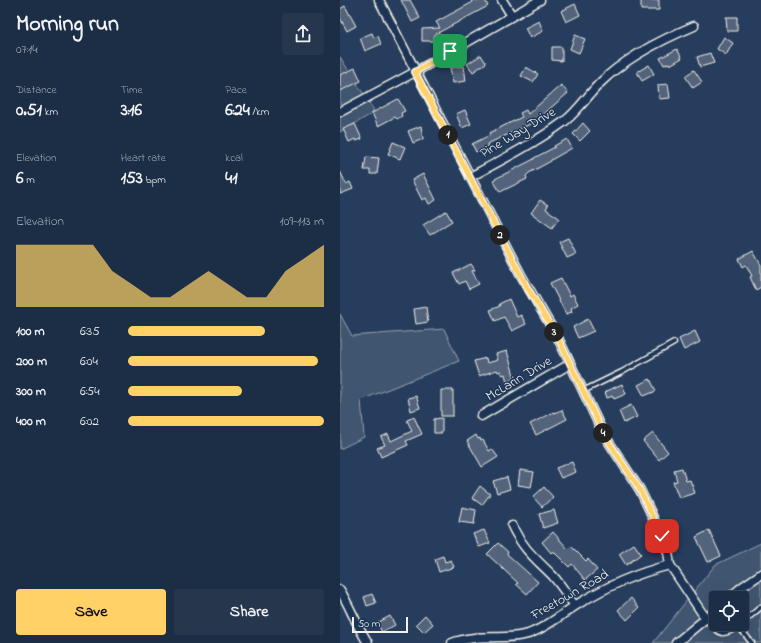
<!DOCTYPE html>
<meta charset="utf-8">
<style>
:root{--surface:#1c2e46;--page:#25364d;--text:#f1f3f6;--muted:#a0a8b3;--line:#3a4a5f;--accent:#ffd166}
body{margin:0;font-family:"Indie Flower",sans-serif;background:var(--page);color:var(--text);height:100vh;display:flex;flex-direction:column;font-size:15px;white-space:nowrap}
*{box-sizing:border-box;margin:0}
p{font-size:13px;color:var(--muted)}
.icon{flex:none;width:22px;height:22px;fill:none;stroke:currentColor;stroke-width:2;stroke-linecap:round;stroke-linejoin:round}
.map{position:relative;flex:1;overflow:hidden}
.side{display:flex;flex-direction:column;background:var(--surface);width:340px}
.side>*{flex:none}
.buttons{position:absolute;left:369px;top:591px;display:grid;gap:8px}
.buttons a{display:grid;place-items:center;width:40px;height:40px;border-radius:4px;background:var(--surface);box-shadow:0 4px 16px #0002,0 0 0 1px var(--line);font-size:20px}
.scale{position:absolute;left:12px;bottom:10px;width:56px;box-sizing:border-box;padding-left:4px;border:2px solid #f4f1e8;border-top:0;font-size:11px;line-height:14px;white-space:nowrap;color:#f4f1e8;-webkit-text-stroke:3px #1d3557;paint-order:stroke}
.pin{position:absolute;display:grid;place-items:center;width:34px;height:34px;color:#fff;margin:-17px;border-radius:8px;box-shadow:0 2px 6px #0006}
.km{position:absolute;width:20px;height:20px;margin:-10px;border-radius:50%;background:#222;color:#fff;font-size:11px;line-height:20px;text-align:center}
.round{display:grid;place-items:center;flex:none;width:42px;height:42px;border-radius:4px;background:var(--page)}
.overview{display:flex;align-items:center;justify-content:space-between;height:68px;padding:0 16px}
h1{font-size:22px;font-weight:700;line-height:30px}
.figures{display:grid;grid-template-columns:repeat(3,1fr);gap:6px;height:68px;padding:4px 16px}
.figures div{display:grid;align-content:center}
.figures b{font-size:17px;font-weight:700}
.figures small{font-size:11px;font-weight:400}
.figures p{font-size:11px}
.chart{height:112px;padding:8px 16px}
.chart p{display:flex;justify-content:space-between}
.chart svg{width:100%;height:72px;margin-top:4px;fill:var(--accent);opacity:.7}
.action{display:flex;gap:8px;margin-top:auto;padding:8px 16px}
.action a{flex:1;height:46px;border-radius:4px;background:var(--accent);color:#111;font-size:16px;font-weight:700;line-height:46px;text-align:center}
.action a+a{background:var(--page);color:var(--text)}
ul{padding:0 16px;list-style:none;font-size:13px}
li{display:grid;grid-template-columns:64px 48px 1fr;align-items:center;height:30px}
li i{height:10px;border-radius:5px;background:var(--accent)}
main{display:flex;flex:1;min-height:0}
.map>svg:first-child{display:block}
.green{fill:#40546f;stroke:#9aa2ac;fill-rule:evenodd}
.building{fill:#52647b;stroke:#f4f1e8}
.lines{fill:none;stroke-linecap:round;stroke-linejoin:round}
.service-casing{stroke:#f4f1e8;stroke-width:7}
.minor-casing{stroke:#f4f1e8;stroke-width:11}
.service{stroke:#1d3557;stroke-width:4}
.minor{stroke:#1d3557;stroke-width:8}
.route-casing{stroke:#fff;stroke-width:8}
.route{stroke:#ffd166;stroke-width:5}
.labels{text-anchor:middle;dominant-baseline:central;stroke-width:3;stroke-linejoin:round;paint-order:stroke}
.street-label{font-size:14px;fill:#f4f1e8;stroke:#1d3557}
</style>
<main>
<section class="side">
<div class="overview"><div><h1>Morning run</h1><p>07:14</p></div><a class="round"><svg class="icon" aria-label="share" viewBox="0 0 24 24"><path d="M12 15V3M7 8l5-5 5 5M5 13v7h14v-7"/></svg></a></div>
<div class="figures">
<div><p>Distance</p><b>0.51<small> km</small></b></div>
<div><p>Time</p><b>3:16</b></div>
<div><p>Pace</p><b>6:24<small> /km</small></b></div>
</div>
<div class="figures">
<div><p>Elevation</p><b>6<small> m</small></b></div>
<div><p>Heart rate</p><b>153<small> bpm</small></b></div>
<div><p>kcal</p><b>41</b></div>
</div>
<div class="chart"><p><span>Elevation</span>109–113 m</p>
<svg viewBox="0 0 160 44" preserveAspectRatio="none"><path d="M0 44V6L10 6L20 6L30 6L40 6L50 22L60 30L70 38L80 38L90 30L100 22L110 30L120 38L130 38L140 22L150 14L160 6V44z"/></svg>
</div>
<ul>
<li><b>100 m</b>6:35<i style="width:70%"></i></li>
<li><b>200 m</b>6:04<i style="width:97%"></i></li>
<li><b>300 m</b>6:54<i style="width:58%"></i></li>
<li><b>400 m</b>6:02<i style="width:100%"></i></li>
</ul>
<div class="action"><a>Save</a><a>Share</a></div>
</section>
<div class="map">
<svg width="421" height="643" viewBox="0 0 421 643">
<rect width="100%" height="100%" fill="#263d5d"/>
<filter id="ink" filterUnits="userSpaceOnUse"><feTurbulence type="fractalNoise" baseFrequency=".025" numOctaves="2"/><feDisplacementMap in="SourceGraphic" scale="8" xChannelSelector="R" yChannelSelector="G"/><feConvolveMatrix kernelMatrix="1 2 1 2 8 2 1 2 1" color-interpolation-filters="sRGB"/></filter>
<g filter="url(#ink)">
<!-- green -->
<path class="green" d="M 0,57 L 35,112 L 0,132 Z
M 0,314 L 12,336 L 104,329 L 119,361 L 21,400 L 24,437 L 0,449 Z
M 421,543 L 421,643 L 313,643 L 375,565 ZM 376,598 L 402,598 L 402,624 L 376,624 Z"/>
<!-- building -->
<path class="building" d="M 61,0 L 70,0 L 80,18 L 72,22 Z
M 132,0 L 145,0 L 148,6 L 94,35 L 94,41 L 82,41 L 82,29 L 100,28 L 96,22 L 133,2 Z
M 301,0 L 319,0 L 319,10 L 301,10 Z
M 235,4 L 240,15 L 226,22 L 221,11 Z
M 5,6 L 16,26 L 7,31 L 0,18 L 0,9 Z
M 386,17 L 397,17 L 397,31 L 387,31 Z
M 199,21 L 203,31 L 190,38 L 185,28 Z
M 32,33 L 34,38 L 38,36 L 41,44 L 25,51 L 20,38 Z
M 235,35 L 245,39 L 239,53 L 230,49 Z
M 384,37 L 393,43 L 386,55 L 377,49 Z
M 212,47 L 222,47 L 222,61 L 212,60 Z
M 337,49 L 342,58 L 330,65 L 329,63 L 324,65 L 320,58 Z
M 370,53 L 374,63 L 360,67 L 357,57 Z
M 141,55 L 146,63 L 133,72 L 127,64 Z
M 309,65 L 314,74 L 302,81 L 297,72 Z
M 124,66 L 126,81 L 113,83 L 110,68 Z
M 186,67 L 198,74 L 193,82 L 181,76 Z
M 15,68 L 21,81 L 0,91 L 0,75 Z
M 354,70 L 362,82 L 353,88 L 345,76 Z
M 328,84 L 330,98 L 319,99 L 318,85 Z
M 221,85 L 228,93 L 193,123 L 147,144 L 148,146 L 136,152 L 132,144 L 150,135 L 149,133 L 182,117 L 180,113 L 186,110 L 188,114 Z
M 58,99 L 65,111 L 61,113 L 62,116 L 57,119 L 55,117 L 38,126 L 32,113 Z
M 125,110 L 131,124 L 122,128 L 116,114 Z
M 243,123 L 250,131 L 240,141 L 233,134 Z
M 15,124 L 22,139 L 16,141 L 15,139 L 9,142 L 3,129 Z
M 81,126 L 83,139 L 73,143 L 68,131 Z
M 227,139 L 232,148 L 211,160 L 211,161 L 189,173 L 186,176 L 187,179 L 160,192 L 153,180 L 194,159 L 194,158 L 215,147 L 214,146 Z
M 53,142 L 65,147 L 60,159 L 48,154 Z
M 26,157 L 39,158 L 37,174 L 30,174 L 30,170 L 24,170 Z
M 0,171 L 6,184 L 10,182 L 13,189 L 0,194 Z
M 83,174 L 96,200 L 89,204 L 86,198 L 82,200 L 72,180 Z
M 200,200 L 208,205 L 206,209 L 219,218 L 212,228 L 191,213 Z
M 106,211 L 112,221 L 90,235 L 83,225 Z
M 228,238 L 236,254 L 227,258 L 219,242 Z
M 413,251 L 421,265 L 421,287 L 416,290 L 410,277 L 412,276 L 406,265 L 403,267 L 399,259 Z
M 131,264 L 135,270 L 132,271 L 139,284 L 129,289 L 125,281 L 119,284 L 113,273 Z
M 221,278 L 230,296 L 233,294 L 238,304 L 231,308 L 232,312 L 226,314 L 210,283 Z
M 169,299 L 177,317 L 181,315 L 186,324 L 172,331 L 164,317 L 155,321 L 150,310 L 160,306 L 159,304 Z
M 86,307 L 88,322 L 76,324 L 74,309 Z
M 248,319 L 254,331 L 238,338 L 233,327 Z
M 355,331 L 360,342 L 344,350 L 339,339 Z
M 167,351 L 175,379 L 167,382 L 165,374 L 162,375 L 161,371 L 158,372 L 157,370 L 139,376 L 134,361 L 146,358 L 147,363 L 158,360 L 156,354 Z
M 310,379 L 316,391 L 304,396 L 298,385 Z
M 282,384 L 286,394 L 274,399 L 273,396 L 267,398 L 265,392 Z
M 101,390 L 113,390 L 113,416 L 101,416 Z
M 76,396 L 80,408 L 71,411 L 68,398 Z
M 291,405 L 297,417 L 284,423 L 279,411 Z
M 222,410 L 227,419 L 196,435 L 190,424 L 214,412 L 214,413 Z
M 74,417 L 82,434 L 66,441 L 68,445 L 41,457 L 37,448 L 45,445 L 41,437 L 48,434 L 51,441 L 72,431 L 67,420 Z
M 102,418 L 102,433 L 94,433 L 94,419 Z
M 313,433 L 328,452 L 319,460 L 303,441 Z
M 136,435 L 138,439 L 140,438 L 141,441 L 143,440 L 149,451 L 152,449 L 158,457 L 142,467 L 127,441 Z
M 232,462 L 236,472 L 221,478 L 216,468 Z
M 342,468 L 346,481 L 350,480 L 355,493 L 339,498 L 333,482 L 337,481 L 334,470 Z
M 180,470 L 194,472 L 191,487 L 178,485 Z
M 167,477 L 170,489 L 157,493 L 153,481 Z
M 140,486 L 150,494 L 142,505 L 132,498 Z
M 204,487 L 213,497 L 202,507 L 193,497 Z
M 122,507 L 136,510 L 134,524 L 119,522 Z
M 214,510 L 218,523 L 203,528 L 199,514 Z
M 144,530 L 150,543 L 139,547 L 133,534 Z
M 369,530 L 381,556 L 368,562 L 356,537 Z
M 213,532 L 228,549 L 231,546 L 246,561 L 248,559 L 257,570 L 245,580 L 232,564 L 229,567 L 213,551 L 211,553 L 202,542 Z
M 158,543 L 168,552 L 167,554 L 198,582 L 187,594 L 176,584 L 178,583 L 147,554 Z
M 294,544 L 301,554 L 286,565 L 279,554 Z
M 103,556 L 105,562 L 111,560 L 114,567 L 99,572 L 95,559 Z
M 32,594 L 36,603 L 27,606 L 24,597 Z
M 291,598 L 299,608 L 287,620 L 278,610 Z
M 85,615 L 93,624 L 84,632 L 76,624 Z
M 50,616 L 55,625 L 42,632 L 37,623 Z"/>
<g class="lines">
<defs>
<path id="service" d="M 243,391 L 282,372 L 334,343
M 366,619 C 378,635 384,638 401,624
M 402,623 L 421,607
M 398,626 L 412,643"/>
<path id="minor" d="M 39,0 L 181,275 L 219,340 L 263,433 L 300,490 L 310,511 L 328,552 L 330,565 L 366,619
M 162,0 L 172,16
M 0,112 L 75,72 L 200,0
M 130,177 C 162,160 195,143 225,121 C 239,110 248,95 260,83 C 284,59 323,39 354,26
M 141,416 L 230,364
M 172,526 C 183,549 195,558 213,576 C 221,585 228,596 235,606
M 0,590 C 10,607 17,626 28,643
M 389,598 L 402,587 L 421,574
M 112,643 C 137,633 163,641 188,634 C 206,628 222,614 238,604 C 267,586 297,573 330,565
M 336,643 L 376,610"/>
</defs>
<!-- service casing -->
<use href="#service" class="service-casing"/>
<!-- minor casing -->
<use href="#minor" class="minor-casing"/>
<!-- service -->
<use href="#service" class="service"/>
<!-- minor -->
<use href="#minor" class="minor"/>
</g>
</g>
<g class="lines" filter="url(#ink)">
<defs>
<path id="route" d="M 110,51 L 75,72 L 187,287 L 219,340 L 263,433 L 300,490 L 322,536"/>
</defs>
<!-- route casing -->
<use href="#route" class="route-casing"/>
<!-- route -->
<use href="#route" class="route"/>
</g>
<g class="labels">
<!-- street labels -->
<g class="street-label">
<text transform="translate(178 133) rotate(-31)">Pine Way Drive</text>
<text transform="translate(179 379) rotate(-31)">McLarin Drive</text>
<text transform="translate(230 595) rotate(-30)">Freetown Road</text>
</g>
</g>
</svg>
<div class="buttons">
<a><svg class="icon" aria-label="locate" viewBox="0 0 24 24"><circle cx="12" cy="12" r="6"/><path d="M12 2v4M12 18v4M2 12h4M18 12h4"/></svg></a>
</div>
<div class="scale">50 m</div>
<div class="pin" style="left:110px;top:51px;background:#1e9e55"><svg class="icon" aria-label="arrive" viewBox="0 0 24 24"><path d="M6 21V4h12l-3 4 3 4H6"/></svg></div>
<div class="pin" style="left:322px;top:536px;background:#d93025"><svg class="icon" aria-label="check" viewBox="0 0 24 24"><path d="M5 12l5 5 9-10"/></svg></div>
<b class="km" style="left:108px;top:135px">1</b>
<b class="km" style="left:160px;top:235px">2</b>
<b class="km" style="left:214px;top:332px">3</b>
<b class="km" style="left:263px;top:433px">4</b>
</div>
</main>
